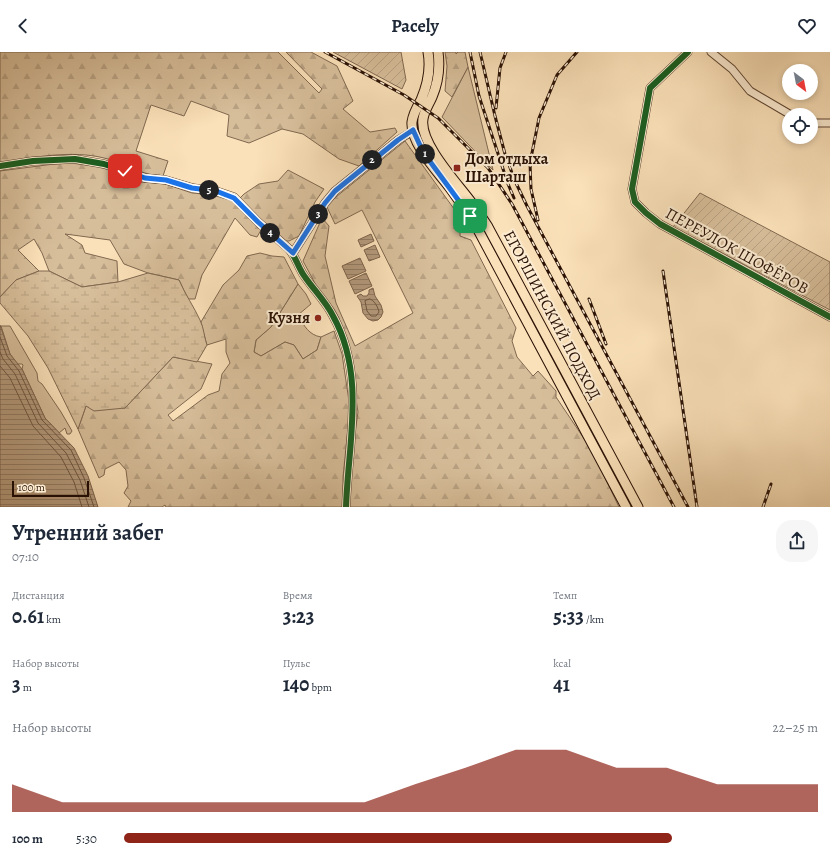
<!DOCTYPE html>
<html lang="ru">
<meta charset="utf-8">
<style>
:root{--surface:#fff;--page:#f6f6f7;--text:#1f2937;--muted:#747a83;--accent:#8f2418}
body{margin:0;font-family:Alegreya,serif;background:var(--page);color:var(--text);height:100vh;display:flex;flex-direction:column;font-size:15px;white-space:nowrap}
*{box-sizing:border-box;margin:0}
p{font-size:13px;color:var(--muted)}
.icon{flex:none;width:22px;height:22px;fill:none;stroke:currentColor;stroke-width:2;stroke-linecap:round;stroke-linejoin:round}
.map{position:relative;height:455px;overflow:hidden}
.side{display:flex;flex-direction:column;background:var(--surface);flex:1}
.side>*{flex:none}
.needle{width:26px;rotate:148deg}
.buttons{position:absolute;left:782px;top:12px;display:grid;gap:8px}
.buttons a{display:grid;place-items:center;width:36px;height:36px;border-radius:50%;background:var(--surface);box-shadow:0 2px 6px #0003;font-size:20px}
.scale{position:absolute;left:12px;bottom:10px;width:77px;box-sizing:border-box;padding-left:4px;border:2px solid #2a1105;border-top:0;font-size:11px;line-height:14px;white-space:nowrap;color:#2a1105;-webkit-text-stroke:3px #fcecd2;paint-order:stroke}
.pin{position:absolute;display:grid;place-items:center;width:34px;height:34px;color:#fff;margin:-17px;border-radius:8px;box-shadow:0 2px 6px #0006}
.km{position:absolute;width:20px;height:20px;margin:-10px;border-radius:50%;background:#222;color:#fff;font-size:11px;line-height:20px;text-align:center}
.round{display:grid;place-items:center;flex:none;width:42px;height:42px;border-radius:16px;background:var(--page)}
.overview{display:flex;align-items:center;justify-content:space-between;height:68px;padding:0 12px}
h1{font-size:22px;font-weight:600;line-height:30px}
.figures{display:grid;grid-template-columns:repeat(3,1fr);gap:6px;height:68px;padding:4px 12px}
.figures div{display:grid;align-content:center}
.figures b{font-size:20px;font-weight:600}
.figures small{font-size:11px;font-weight:400}
.figures p{font-size:11px}
.chart{height:112px;padding:8px 12px}
.chart p{display:flex;justify-content:space-between}
.chart svg{width:100%;height:72px;margin-top:4px;fill:var(--accent);opacity:.7}
ul{padding:0 12px;list-style:none;font-size:13px}
li{display:grid;grid-template-columns:64px 48px 1fr;align-items:center;height:30px}
li i{height:10px;border-radius:5px;background:var(--accent)}
header{display:flex;justify-content:space-between;align-items:center;height:52px;padding:0 12px;background:var(--surface);font-size:18px;font-weight:600}
.map>svg:first-child{display:block}
.grass{fill:#d7be9a;stroke:#806850}
.forest{fill:url(#forest-firs);stroke:#806850}
.wetland{fill:url(#wetland-marsh);stroke:#806850}
.garden{fill:url(#garden-furrows);stroke:#806850}
.water{fill:url(#water-rules);stroke:#7d634c}
.lines{fill:none;stroke-linecap:round;stroke-linejoin:round}
.shore{stroke:#6f5640;stroke-width:1}
.minor-casing{stroke:#5e4532;stroke-width:9}
.major-casing{stroke:#2a1105;stroke-width:11}
.minor{stroke:#fcecd2;stroke-width:7}
.major{stroke:#fbe1b9;stroke-width:9}
.rail-casing{stroke:#2a1105;stroke-width:3}
.rail{stroke:#fcecd2;stroke-width:1.5;stroke-dasharray:4.5;stroke-linecap:butt}
.cycleway-casing{stroke:#fcecd2;stroke-width:8}
.cycleway{stroke:#1b5e20;stroke-width:6}
.route-casing{stroke:#fff;stroke-width:8}
.route{stroke:#1a73e8;stroke-width:5}
.poi-dot{fill:#8f2418;stroke:#fcecd2;stroke-width:1.5}
.labels{text-anchor:middle;dominant-baseline:central;stroke-width:4;stroke-linejoin:round;paint-order:stroke}
.poi-label{font-size:16px;font-weight:bold;fill:#2a1105;stroke:#fcecd2;text-anchor:start}
.street-label{font-size:16px;fill:#2a1105;stroke:#fcecd2}
</style>
<header><svg class="icon" aria-label="back" viewBox="0 0 24 24"><path d="M15 5l-7 7 7 7"/></svg>Pacely<svg class="icon" aria-label="heart" viewBox="0 0 24 24"><path d="M12 20l-8-8c-3-5 5-10 8-4 3-6 11-1 8 4z"/></svg></header>
<div class="map">
<svg width="830" height="455" viewBox="0 0 830 455">
<defs>
<pattern id="forest-firs" width="22" height="20" patternUnits="userSpaceOnUse"><rect width="22" height="20" fill="#d7be9a"/><path d="M5 1l3.5 6h-7zM16 11l3.5 6h-7z" fill="#b9a283"/></pattern>
<pattern id="wetland-marsh" width="20" height="14" patternUnits="userSpaceOnUse"><rect width="20" height="14" fill="#d7be9a"/><path d="M1 5h8M5 5V1M11 12h8M15 12V8" fill="none" stroke="#b9a283"/></pattern>
<pattern id="garden-furrows" width="10" height="10" patternUnits="userSpaceOnUse"><rect width="10" height="10" fill="#d7be9a"/><path d="M-1 1l2-2M0 10L10 0M9 11l2-2" fill="none" stroke="#b9a283"/></pattern>
<pattern id="water-rules" width="6" height="5" patternUnits="userSpaceOnUse"><rect width="6" height="5" fill="#b49a7c"/><path d="M0 2.5h6" fill="none" stroke="#937c64"/></pattern>
</defs>
<rect width="100%" height="100%" fill="#fbe1b9"/>
<filter id="stains"><feTurbulence type="fractalNoise" baseFrequency=".005" numOctaves="4"/><feColorMatrix values="0 0 0 0 .2 0 0 0 0 .09 0 0 0 0 .02 0 0 0 .5 -.17"/></filter>
<radialGradient id="worn" r=".72"><stop offset=".6" stop-color="#630" stop-opacity="0"/><stop offset="1" stop-color="#630" stop-opacity=".3"/></radialGradient>
<!-- grass -->
<path class="grass" d="M 468,15 L 493,118 L 442,65 Z
M 298,232 L 306,242 L 311,252 L 298,263 C 304,274 309,283 321,285 L 317,298 L 303,307 L 294,293 L 285,290 L 261,304 L 254,300 L 256,288 L 271,275 Z
M 1,274 L 10,274 L 37,321 L 38,329 L 42,332 L 61,360 L 72,379 L 70,382 L 67,382 L 65,376 L 59,381 L 45,366 L 22,317 L 23,313 L 22,312 L 17,312 L 10,302 Z"/>
<!-- forest -->
<path class="forest" d="M 0,0 L 278,0 L 319,41 L 322,37 L 286,0 L 311,0 L 337,14 L 353,49 L 343,57 L 370,80 L 395,76 L 397,80 L 359,114 L 339,107 L 303,82 L 282,77 L 249,91 L 227,84 L 229,63 L 191,49 L 184,64 L 151,53 L 136,99 L 168,109 L 163,124 C 157,123 151,123 145,121 C 131,117 118,109 104,106 C 73,98 32,105 0,111 Z
M 445,0 L 456,0 L 456,2 L 458,0 L 465,0 L 468,15 L 452,45 L 445,39 L 447,14 Z
M 405,89 L 457,161 L 460,175 L 460,184 L 471,188 L 516,276 L 512,289 L 517,305 L 533,324 L 538,319 L 556,339 L 556,345 L 591,397 L 619,455 L 349,455 L 353,395 L 358,360 L 348,298 L 339,266 L 334,257 L 317,235 L 303,209 L 322,166 L 329,174 L 325,204 L 336,251 L 355,294 L 413,261 L 362,158 L 335,172 L 326,153 Z
M 71,111 L 103,115 L 141,130 L 165,132 L 192,141 L 213,143 L 233,149 L 261,178 L 257,185 L 250,183 L 235,166 L 202,223 L 195,247 L 188,247 L 179,228 L 148,221 L 124,212 L 110,188 L 65,182 L 82,193 L 85,201 L 117,209 L 118,230 L 82,235 L 49,219 L 42,201 L 34,187 L 18,198 L 39,219 L 16,228 L 0,245 L 0,119 L 54,112 Z
M 288,118 L 324,137 L 315,150 L 299,184 L 289,189 L 285,189 L 245,155 L 240,146 L 244,142 L 259,132 L 278,129 Z
M 260,201 L 272,204 L 284,205 L 298,232 L 271,275 L 256,288 L 254,300 L 261,304 L 285,290 L 294,293 L 303,307 L 317,298 L 321,285 L 334,279 L 342,302 L 350,356 L 343,425 L 343,455 L 166,455 L 165,453 L 162,455 L 128,455 L 131,449 L 124,441 L 128,434 L 126,418 L 119,410 L 105,417 L 104,423 L 99,426 L 78,377 L 86,354 L 125,356 L 173,305 L 212,312 L 201,337 L 168,363 L 173,369 L 208,343 L 219,339 L 222,322 L 230,311 L 226,300 L 226,287 L 207,293 L 205,287 L 201,270 L 223,233 L 239,218 L 247,204 Z"/>
<!-- wetland -->
<path class="wetland" d="M 39,219 L 49,219 L 82,235 L 118,230 L 148,221 L 179,228 C 185,242 194,255 200,268 C 204,276 204,285 207,293 L 197,310 L 173,305 L 125,356 L 94,359 L 86,354 L 78,377 L 48,316 L 28,284 L 0,251 L 0,245 L 16,228 Z"/>
<!-- garden -->
<path class="garden" d="M 333,0 L 401,0 L 406,28 L 402,37 Z
M 700,141 L 830,210 L 830,258 L 673,175 Z"/>
<!-- water -->
<path class="water" d="M 371,182 L 374,189 L 361,195 L 358,188 Z
M 375,193 L 380,205 L 369,209 L 364,198 Z
M 360,206 L 366,219 L 348,227 L 342,214 Z
M 366,221 L 372,234 L 355,242 L 349,229 Z
M 373,236 L 375,244 L 381,253 L 383,260 L 381,265 L 378,268 L 373,269 L 368,267 L 363,261 L 361,250 L 357,244 L 361,242 L 363,244 L 367,244 L 369,241 L 369,238 Z
M 0,273 L 10,302 L 22,317 L 45,366 L 74,396 L 88,424 L 98,455 L 0,455 Z"/>
<g class="lines">
<!-- shore -->
<path class="shore" d="M 370,247 C 374,248 378,255 379,260 L 376,264 L 371,264 L 367,259 L 365,249 Z
M 0,285 L 7,304 L 19,319 L 42,368 L 71,398 L 84,426 L 94,455
M 0,300 L 3,307 L 15,322 L 38,371 L 66,401 L 80,428 L 89,455
M 0,314 L 10,326 L 33,374 L 61,405 L 74,430 L 82,455"/>
<defs>
<path id="minor" d="M 688,0 L 650,36 L 632,137 L 635,150 L 646,161 L 660,172 L 830,265
M 711,0 L 732,17 L 750,39 L 791,63
M 811,71 L 830,71
M 0,114 L 33,109 L 75,107 L 104,112 L 145,126 L 166,128 L 193,136 L 216,139 L 234,145 L 258,170 L 288,196 C 296,204 298,216 305,225 C 314,238 326,250 333,264 C 366,323 348,392 346,455
M 293,201 L 325,151 L 335,139 L 398,88 L 413,79"/>
<path id="major" d="M 428,0 C 431,17 428,32 421,48 C 417,55 413,62 412,70 C 410,91 438,120 450,136 C 459,148 468,161 476,174 L 626,455
M 438,0 C 440,15 438,31 432,45 C 429,52 424,59 423,67 C 419,91 457,131 471,150 C 477,158 483,167 488,175 L 638,455"/>
</defs>
<!-- minor casing -->
<use href="#minor" class="minor-casing"/>
<!-- major casing -->
<use href="#major" class="major-casing"/>
<!-- minor -->
<use href="#minor" class="minor"/>
<!-- major -->
<use href="#major" class="major"/>
<defs>
<path id="rail" d="M 325,0 L 404,43 L 438,66 L 488,116 L 512,152 L 674,455
M 470,0 L 479,44 L 508,132 L 514,146
M 480,0 L 495,64 L 505,102 L 515,129 L 527,154 L 688,455
M 496,56 L 500,16 L 506,0
M 538,168 L 531,137 L 530,111 L 539,66 L 557,23 L 577,0
M 663,219 L 697,455
M 589,247 L 606,292
M 763,455 L 771,432"/>
</defs>
<!-- rail casing -->
<use href="#rail" class="rail-casing"/>
<!-- rail -->
<use href="#rail" class="rail"/>
<defs>
<path id="cycleway" d="M 688,0 L 650,36 L 632,137 L 635,150 L 646,161 L 660,172 L 830,265
M 0,114 L 33,109 L 75,107 L 104,112 L 145,126 L 166,128 L 193,136 L 216,139 L 234,145 L 258,170 L 288,196 C 296,204 298,216 305,225 C 314,238 326,250 333,264 C 366,323 348,392 346,455"/>
</defs>
<!-- cycleway casing -->
<use href="#cycleway" class="cycleway-casing"/>
<!-- cycleway -->
<use href="#cycleway" class="cycleway"/>
</g>
<g class="lines">
<defs>
<path id="route" d="M 125,119 L 145,126 L 166,128 L 192,136 L 216,139 L 234,146 L 258,170 L 293,201 L 325,151 L 335,139 L 398,88 L 413,78 L 423,100 L 470,164"/>
</defs>
<!-- route casing -->
<use href="#route" class="route-casing"/>
<!-- route -->
<use href="#route" class="route"/>
</g>
<!-- markers -->
<g class="poi-dot">
<rect x="453" y="112" width="8" height="8" rx="2"/>
<circle cx="318" cy="266" r="4"/>
</g>
<g class="labels">
<!-- poi labels -->
<g class="poi-label">
<text x="465" y="107">Дом отдыха<tspan x="465" dy="18">Шарташ</tspan></text>
<text x="310" y="266" text-anchor="end">Кузня</text>
</g>
<!-- street labels -->
<g class="street-label">
<text transform="translate(737 199) rotate(29)">ПЕРЕУЛОК ШОФЁРОВ</text>
<text transform="translate(552 263) rotate(62)">ЕГОРШИНСКИЙ ПОДХОД</text>
</g>
</g>
<rect width="100%" height="100%" filter="url(#stains)"/>
<rect width="100%" height="100%" fill="url(#worn)"/>
</svg>
<div class="buttons">
<a><svg class="needle" viewBox="-14 -14 28 28"><path d="M0-13l5 13h-10z" fill="#e53935"/><path d="M0 13l5-13h-10z" fill="#747a83"/></svg></a>
<a><svg class="icon" aria-label="locate" viewBox="0 0 24 24"><circle cx="12" cy="12" r="6"/><path d="M12 2v4M12 18v4M2 12h4M18 12h4"/></svg></a>
</div>
<div class="scale">100 m</div>
<div class="pin" style="left:470px;top:164px;background:#1e9e55"><svg class="icon" aria-label="arrive" viewBox="0 0 24 24"><path d="M6 21V4h12l-3 4 3 4H6"/></svg></div>
<div class="pin" style="left:125px;top:119px;background:#d93025"><svg class="icon" aria-label="check" viewBox="0 0 24 24"><path d="M5 12l5 5 9-10"/></svg></div>
<b class="km" style="left:425px;top:102px">1</b>
<b class="km" style="left:372px;top:108px">2</b>
<b class="km" style="left:318px;top:162px">3</b>
<b class="km" style="left:270px;top:181px">4</b>
<b class="km" style="left:209px;top:138px">5</b>
</div>
<section class="side">
<div class="overview"><div><h1>Утренний забег</h1><p>07:10</p></div><a class="round"><svg class="icon" aria-label="share" viewBox="0 0 24 24"><path d="M12 15V3M7 8l5-5 5 5M5 13v7h14v-7"/></svg></a></div>
<div class="figures">
<div><p>Дистанция</p><b>0.61<small> km</small></b></div>
<div><p>Время</p><b>3:23</b></div>
<div><p>Темп</p><b>5:33<small> /km</small></b></div>
</div>
<div class="figures">
<div><p>Набор высоты</p><b>3<small> m</small></b></div>
<div><p>Пульс</p><b>140<small> bpm</small></b></div>
<div><p>kcal</p><b>41</b></div>
</div>
<div class="chart"><p><span>Набор высоты</span>22–25 m</p>
<svg viewBox="0 0 160 44" preserveAspectRatio="none"><path d="M0 44V27L10 38L20 38L30 38L40 38L50 38L60 38L70 38L80 27L90 17L100 6L110 6L120 17L130 17L140 27L150 27L160 27V44z"/></svg>
</div>
<ul>
<li><b>100 m</b>5:30<i style="width:79%"></i></li>
</ul>
</section>
